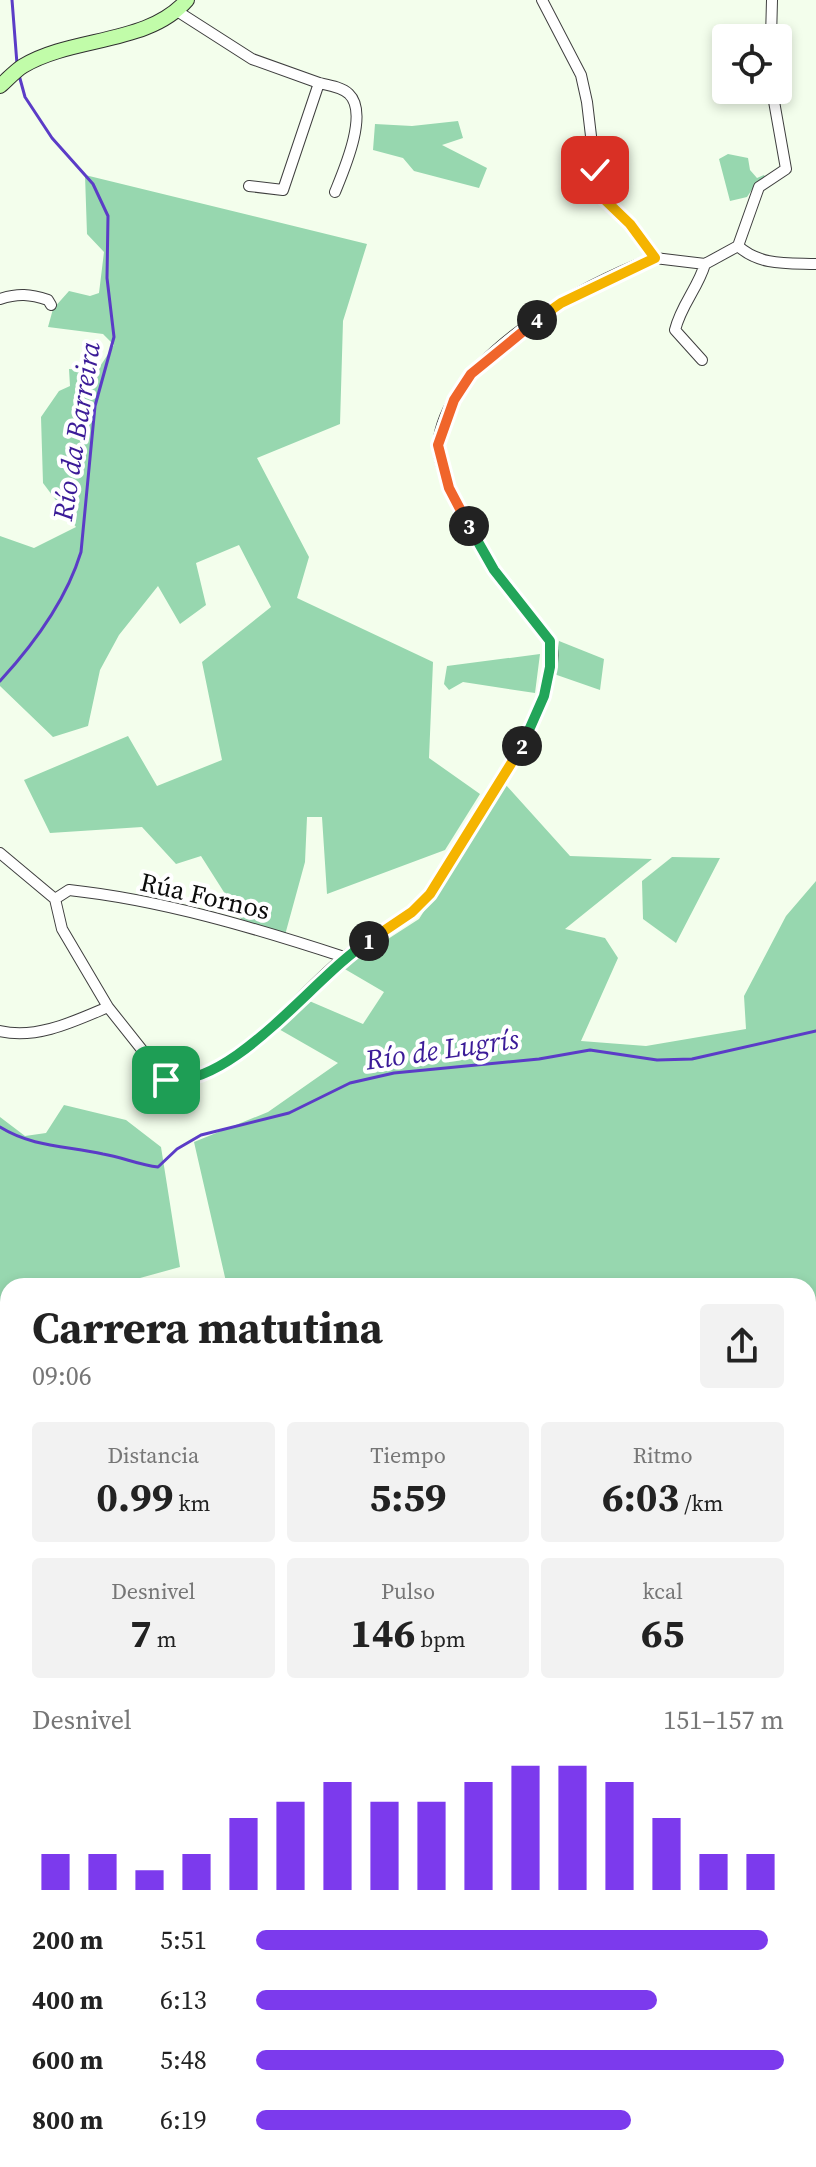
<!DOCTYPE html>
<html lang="es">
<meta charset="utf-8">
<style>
:root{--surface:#fff;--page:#f2f2f2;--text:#222;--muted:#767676;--accent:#7c3aed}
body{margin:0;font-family:"Source Serif 4",serif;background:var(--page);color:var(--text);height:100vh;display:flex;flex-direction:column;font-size:30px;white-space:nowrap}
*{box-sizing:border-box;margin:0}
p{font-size:26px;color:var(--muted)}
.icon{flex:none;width:44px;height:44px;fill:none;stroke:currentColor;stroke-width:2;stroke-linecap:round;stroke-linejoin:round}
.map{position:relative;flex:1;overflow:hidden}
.drawer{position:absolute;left:0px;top:1278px;width:816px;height:890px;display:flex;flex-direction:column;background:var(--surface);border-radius:24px 24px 0 0;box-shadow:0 4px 12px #0003}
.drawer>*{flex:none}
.buttons{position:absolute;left:712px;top:24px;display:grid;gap:16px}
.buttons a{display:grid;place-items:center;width:80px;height:80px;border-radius:8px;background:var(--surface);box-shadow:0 4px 12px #0003;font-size:40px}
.pin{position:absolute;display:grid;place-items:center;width:68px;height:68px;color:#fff;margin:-34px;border-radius:16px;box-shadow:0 4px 12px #0006}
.km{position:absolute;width:40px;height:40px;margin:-20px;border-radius:50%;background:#222;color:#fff;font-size:22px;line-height:40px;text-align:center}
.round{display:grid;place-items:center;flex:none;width:84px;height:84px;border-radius:8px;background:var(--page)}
.headline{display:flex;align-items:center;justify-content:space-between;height:136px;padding:0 32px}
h1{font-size:44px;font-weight:700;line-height:60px}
.figures{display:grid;grid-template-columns:repeat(3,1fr);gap:12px;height:136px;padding:8px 32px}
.figures div{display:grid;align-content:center;border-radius:8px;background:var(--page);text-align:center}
.figures b{font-size:40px;font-weight:700}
.figures small{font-size:22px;font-weight:400}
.figures p{font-size:22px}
.chart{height:224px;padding:16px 32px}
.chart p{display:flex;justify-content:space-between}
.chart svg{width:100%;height:144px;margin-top:8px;stroke:var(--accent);stroke-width:6}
ul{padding:0 32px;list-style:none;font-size:26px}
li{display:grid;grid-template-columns:128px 96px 1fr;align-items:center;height:60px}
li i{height:20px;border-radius:10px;background:var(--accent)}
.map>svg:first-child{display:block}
.forest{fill:#97d7af}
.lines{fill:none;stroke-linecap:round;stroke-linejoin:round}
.stream{stroke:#5b3cc7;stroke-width:3}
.minor-casing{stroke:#3f3f3f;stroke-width:12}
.tertiary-casing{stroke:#3f3f3f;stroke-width:14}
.secondary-casing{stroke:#2e2e2e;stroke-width:16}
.minor{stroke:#fff;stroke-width:10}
.tertiary{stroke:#fff;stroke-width:12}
.secondary{stroke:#c1fca9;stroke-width:14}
.split-1-casing{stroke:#fff;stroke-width:16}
.split-2-casing{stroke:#fff;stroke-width:16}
.split-3-casing{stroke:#fff;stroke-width:16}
.split-4-casing{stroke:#fff;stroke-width:16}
.split-5-casing{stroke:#fff;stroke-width:16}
.split-1{stroke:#22a559;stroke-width:10}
.split-2{stroke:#f5b400;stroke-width:10}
.split-3{stroke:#22a559;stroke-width:10}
.split-4{stroke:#f0652b;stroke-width:10}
.split-5{stroke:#f5b400;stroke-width:10}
.labels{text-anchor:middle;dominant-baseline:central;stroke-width:8;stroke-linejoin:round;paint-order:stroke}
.street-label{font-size:26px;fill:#0c0c0c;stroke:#fff}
.water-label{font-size:28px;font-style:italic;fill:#3b1b98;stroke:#fff}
</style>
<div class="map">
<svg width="816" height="2167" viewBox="0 0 816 2167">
<rect width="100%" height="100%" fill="#f3feec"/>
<!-- forest -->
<path class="forest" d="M 458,121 L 463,138 L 442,145 L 487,168 L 479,188 L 414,171 L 403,158 L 373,150 L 375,124 L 412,126 Z
M 728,154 L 748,158 L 750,170 L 757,178 L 764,175 L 766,178 L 757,182 L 747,197 L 730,201 L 719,159 Z
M 85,175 L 367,244 L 343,321 L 340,424 L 257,458 L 309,557 L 297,598 L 433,662 L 429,758 L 480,794 L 445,850 L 327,894 L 322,817 L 307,817 L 305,862 L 285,935 L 241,919 L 201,856 L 176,864 L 142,827 L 50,833 L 24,780 L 128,736 L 157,786 L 222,760 L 202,662 L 271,607 L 239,545 L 196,563 L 206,605 L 180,624 L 158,586 L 119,635 L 100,670 L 88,726 L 53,737 L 0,686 L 0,536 L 34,548 L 76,527 L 43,483 L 41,417 L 59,391 L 70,386 L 69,369 L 97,371 L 114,345 L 103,334 L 48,327 L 53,309 L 69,291 L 90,296 L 99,293 L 104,252 L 87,234 Z
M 559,641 L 604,659 L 600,690 L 554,674 Z
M 540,654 L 535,693 L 463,682 L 449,690 L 444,684 L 447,666 Z
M 505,784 L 570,856 L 652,859 L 565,929 L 605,938 L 618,958 L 581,1041 L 646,1046 L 746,1029 L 744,996 L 786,916 L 816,881 L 816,1646 L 808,1646 L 808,1286 L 227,1286 L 194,1142 L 268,1112 L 338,1063 L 277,1028 L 307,1000 L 363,1024 L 384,992 L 343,968 L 419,919 Z
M 672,857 L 720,858 L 676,943 L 643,919 L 642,881 Z
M 64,1105 L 126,1120 L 161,1147 L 180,1267 L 111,1286 L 8,1286 L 8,1462 L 0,1462 L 0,1117 L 25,1136 L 46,1133 Z
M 8,1512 L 8,1721 L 0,1725 L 0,1513 Z
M 808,1804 L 816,1810 L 816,1893 L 808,1896 Z
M 8,1863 L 8,2160 L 808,2160 L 808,1976 L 816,1972 L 816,2167 L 0,2167 L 0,1879 Z"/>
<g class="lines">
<!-- stream -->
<path class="stream" d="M 12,0 L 17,64
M 0,681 C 34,644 66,601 81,552 L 95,406 L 114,337 L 107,278 L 108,216 L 93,184 L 52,138 L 25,97 L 19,75
M 0,1127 C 32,1147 67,1146 103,1154 C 122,1157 139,1165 158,1167 L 177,1149 L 201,1135 L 289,1113 L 350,1083 L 394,1073 L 539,1059 L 590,1050 L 657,1060 L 692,1059 L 816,1031"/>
<defs>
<path id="minor" d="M 542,0 L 581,75 L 587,102 L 595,170 L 604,199 L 630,224 L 655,258 L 705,264 L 738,246 L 759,187 L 786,169 L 772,90
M 177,11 L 252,59 L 319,83 L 283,190 L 249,186
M 771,38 L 772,0
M 319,83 C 328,85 342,87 349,94 C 369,113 344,170 335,192
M 738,246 C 760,266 788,263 816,264
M 0,299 C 18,293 30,294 48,300 L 51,305
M 702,360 L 675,330 C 681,305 698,288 705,264
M 0,853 L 55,899 L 62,929 L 108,1007 L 166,1080 C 233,1088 299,991 346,956 C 374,935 405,920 430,894 C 457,848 571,691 550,641 C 546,630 530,618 523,609 C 496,572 467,533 450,490 C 446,479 437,455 438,444 C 448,358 582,284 655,258
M 55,899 L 69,890 C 162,900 255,928 344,957
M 0,1031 C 36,1040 75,1021 108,1007
M 102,2160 L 102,2167"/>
<path id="tertiary" d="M 0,1545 L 8,1546
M 808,1747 L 816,1750"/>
<path id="secondary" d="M 0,86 C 7,80 15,71 23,66 C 73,36 148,45 187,0"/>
</defs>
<!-- minor casing -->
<use href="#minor" class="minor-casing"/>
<!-- tertiary casing -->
<use href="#tertiary" class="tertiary-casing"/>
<!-- secondary casing -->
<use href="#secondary" class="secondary-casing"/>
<!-- minor -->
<use href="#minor" class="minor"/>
<!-- tertiary -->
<use href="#tertiary" class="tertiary"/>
<!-- secondary -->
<use href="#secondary" class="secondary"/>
</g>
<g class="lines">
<defs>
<path id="split-1" d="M 166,1080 C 234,1088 315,975 369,941"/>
<path id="split-2" d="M 369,941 L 412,912 L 430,894 L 522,746"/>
<path id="split-3" d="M 469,526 L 494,570 L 550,641 L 550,667 L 544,696 L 522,746"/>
<path id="split-4" d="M 469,526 L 449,488 L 438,445 L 454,400 L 471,374 L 537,320"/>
<path id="split-5" d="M 537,320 L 561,303 L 655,258 L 630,224 L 604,199 L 595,170"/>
</defs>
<!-- split-1 casing -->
<use href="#split-1" class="split-1-casing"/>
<!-- split-2 casing -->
<use href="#split-2" class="split-2-casing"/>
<!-- split-3 casing -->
<use href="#split-3" class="split-3-casing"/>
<!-- split-4 casing -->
<use href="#split-4" class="split-4-casing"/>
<!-- split-5 casing -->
<use href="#split-5" class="split-5-casing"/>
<!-- split-1 -->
<use href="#split-1" class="split-1"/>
<!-- split-2 -->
<use href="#split-2" class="split-2"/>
<!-- split-3 -->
<use href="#split-3" class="split-3"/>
<!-- split-4 -->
<use href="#split-4" class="split-4"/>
<!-- split-5 -->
<use href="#split-5" class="split-5"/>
</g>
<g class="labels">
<!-- street labels -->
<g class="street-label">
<text transform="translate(205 896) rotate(13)">Rúa Fornos</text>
</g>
<!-- water labels -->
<g class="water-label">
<text transform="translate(76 431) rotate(-81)">Río da Barreira</text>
<text transform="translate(442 1049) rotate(-8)">Río de Lugrís</text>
</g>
</g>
</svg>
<div class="buttons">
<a><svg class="icon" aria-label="locate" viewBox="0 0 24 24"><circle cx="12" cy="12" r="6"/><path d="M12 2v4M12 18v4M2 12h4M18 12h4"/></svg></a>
</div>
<div class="pin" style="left:166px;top:1080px;background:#1e9e55"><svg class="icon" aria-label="arrive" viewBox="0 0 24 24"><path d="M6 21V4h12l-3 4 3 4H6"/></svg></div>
<div class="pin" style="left:595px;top:170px;background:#d93025"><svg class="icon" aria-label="check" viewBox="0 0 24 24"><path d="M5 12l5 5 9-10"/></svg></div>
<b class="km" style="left:369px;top:941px">1</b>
<b class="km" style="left:522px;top:746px">2</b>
<b class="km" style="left:469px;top:526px">3</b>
<b class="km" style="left:537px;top:320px">4</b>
<section class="drawer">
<div class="headline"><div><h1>Carrera matutina</h1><p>09:06</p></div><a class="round"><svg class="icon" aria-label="share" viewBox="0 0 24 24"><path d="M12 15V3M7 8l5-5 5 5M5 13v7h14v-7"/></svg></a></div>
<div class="figures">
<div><p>Distancia</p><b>0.99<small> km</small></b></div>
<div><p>Tiempo</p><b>5:59</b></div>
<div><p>Ritmo</p><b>6:03<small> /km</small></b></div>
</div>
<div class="figures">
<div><p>Desnivel</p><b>7<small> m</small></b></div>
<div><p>Pulso</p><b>146<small> bpm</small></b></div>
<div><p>kcal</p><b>65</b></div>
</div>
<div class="chart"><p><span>Desnivel</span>151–157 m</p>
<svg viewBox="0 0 160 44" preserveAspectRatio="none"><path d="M5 44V33M15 44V33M25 44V38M35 44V33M45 44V22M55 44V17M65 44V11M75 44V17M85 44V17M95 44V11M105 44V6M115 44V6M125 44V11M135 44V22M145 44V33M155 44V33"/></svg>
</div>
<ul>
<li><b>200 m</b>5:51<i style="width:97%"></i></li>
<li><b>400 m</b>6:13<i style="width:76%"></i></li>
<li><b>600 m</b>5:48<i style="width:100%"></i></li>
<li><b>800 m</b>6:19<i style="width:71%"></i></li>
</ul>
</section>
</div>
